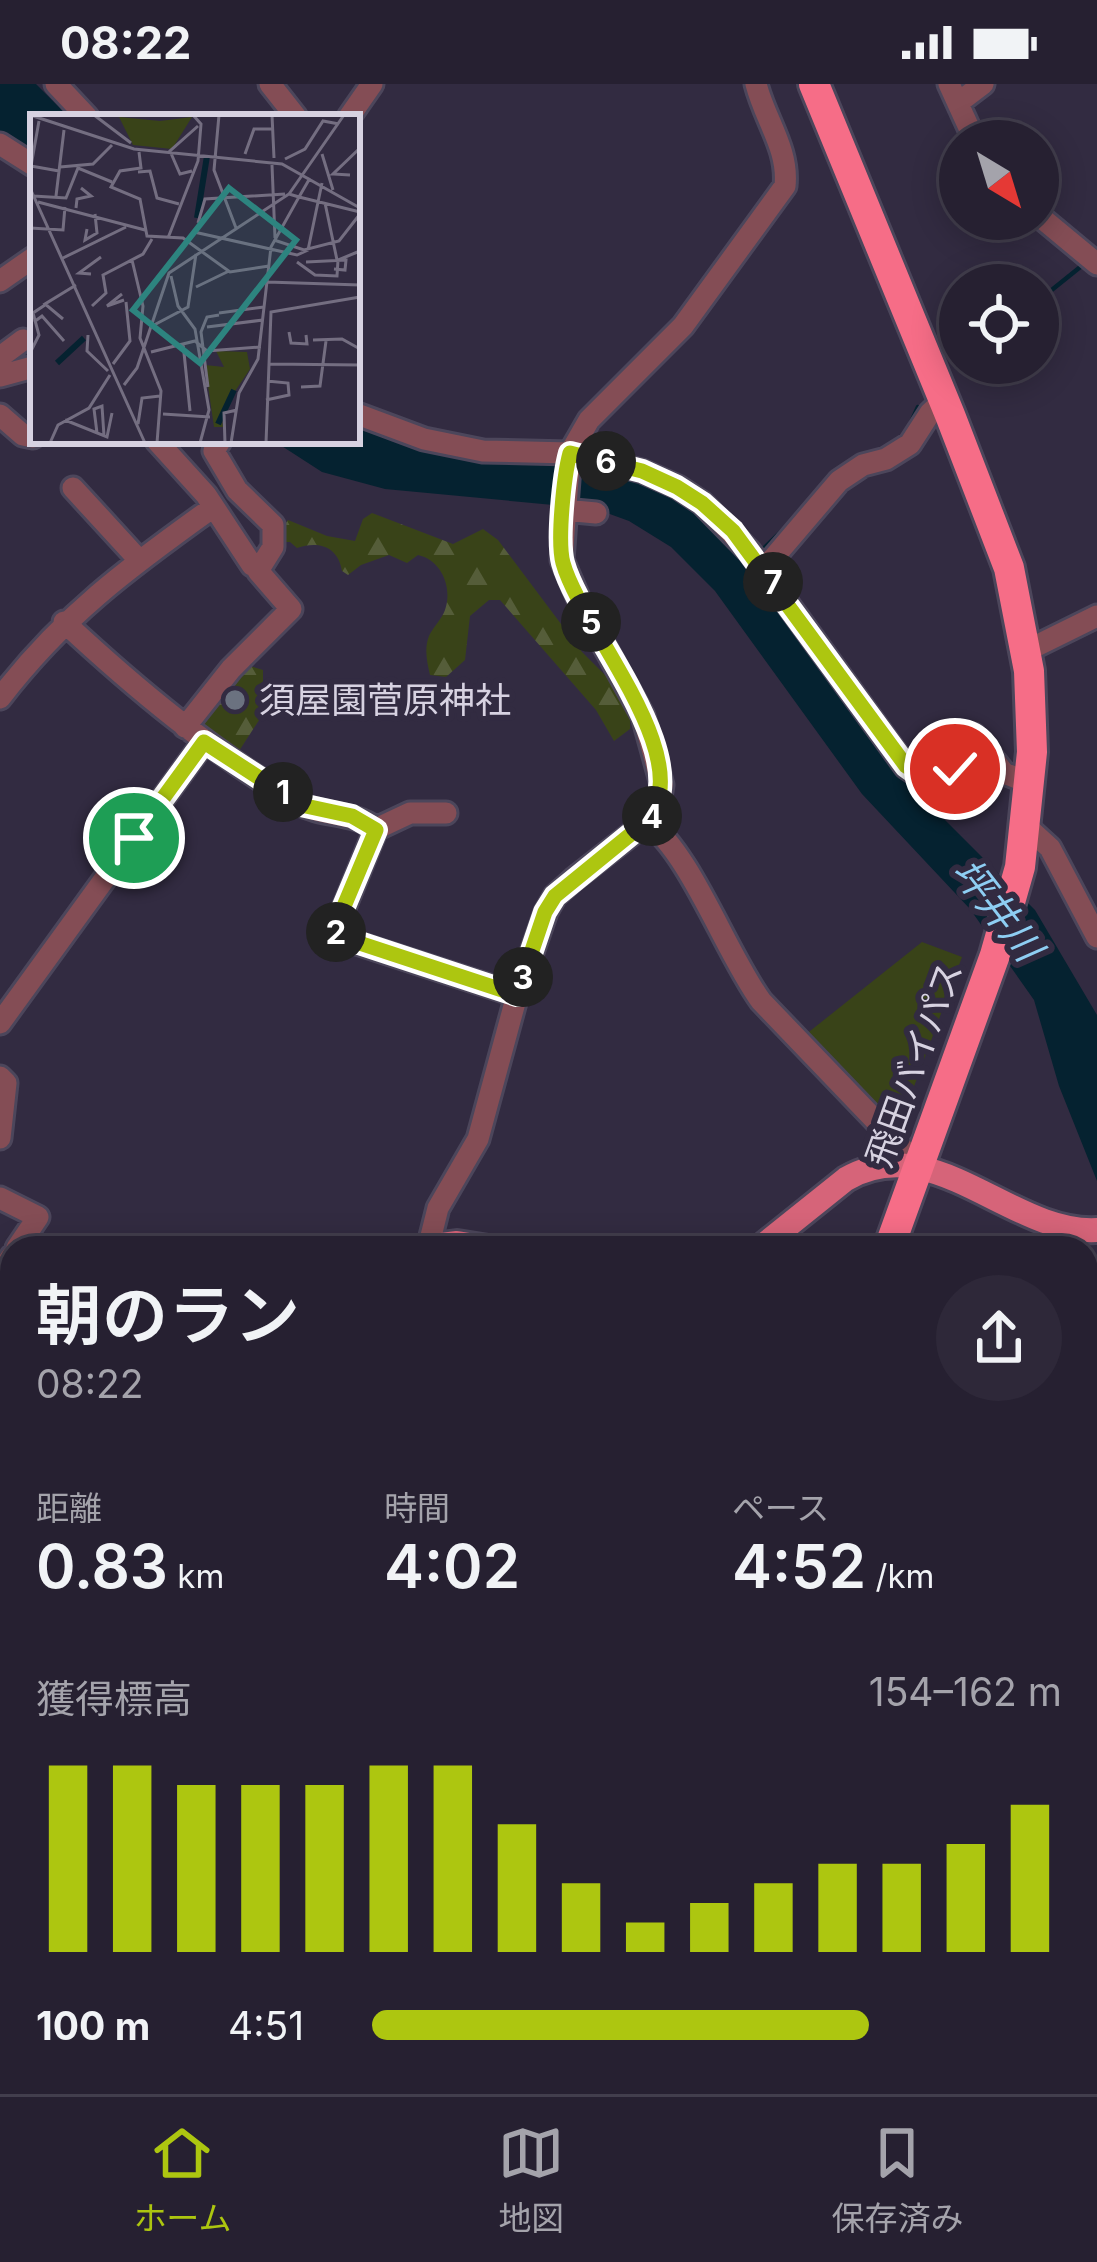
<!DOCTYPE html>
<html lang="ja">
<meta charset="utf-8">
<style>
:root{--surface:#262031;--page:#2e2839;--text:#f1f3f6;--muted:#a4a3ab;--line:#423e4d;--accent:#adc610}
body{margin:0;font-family:Inter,"Noto Sans JP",sans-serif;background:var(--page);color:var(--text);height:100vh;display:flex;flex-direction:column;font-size:45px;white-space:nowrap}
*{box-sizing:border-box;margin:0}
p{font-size:39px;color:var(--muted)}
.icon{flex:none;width:66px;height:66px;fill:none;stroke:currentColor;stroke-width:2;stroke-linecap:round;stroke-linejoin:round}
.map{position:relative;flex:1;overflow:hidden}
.panel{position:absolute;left:0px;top:1152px;width:1098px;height:858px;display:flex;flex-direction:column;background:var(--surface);border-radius:36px 36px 0 0;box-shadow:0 6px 30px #0003,0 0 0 3px var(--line)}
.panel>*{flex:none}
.needle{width:78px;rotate:142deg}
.fabs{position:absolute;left:939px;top:36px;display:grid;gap:24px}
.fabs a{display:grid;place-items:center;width:120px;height:120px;border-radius:50%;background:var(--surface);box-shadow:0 6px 30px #0003,0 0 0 3px var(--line);font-size:60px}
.pin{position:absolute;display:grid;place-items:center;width:102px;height:102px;color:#fff;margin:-51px;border:6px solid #fff;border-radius:50%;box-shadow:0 3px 12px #0007}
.km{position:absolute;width:60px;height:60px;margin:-30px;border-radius:50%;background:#222;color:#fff;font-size:33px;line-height:60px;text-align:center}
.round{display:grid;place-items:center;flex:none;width:126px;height:126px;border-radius:63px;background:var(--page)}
.headline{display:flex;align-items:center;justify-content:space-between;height:204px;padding:0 36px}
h1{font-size:66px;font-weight:600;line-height:90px}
.figures{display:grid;grid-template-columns:repeat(3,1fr);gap:18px;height:204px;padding:12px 36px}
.figures div{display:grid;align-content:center}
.figures b{font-size:60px;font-weight:600}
.figures small{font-size:33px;font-weight:400}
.figures p{font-size:33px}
.chart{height:336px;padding:24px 36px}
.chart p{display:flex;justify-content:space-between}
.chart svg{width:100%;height:216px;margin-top:12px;stroke:var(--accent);stroke-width:6}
ul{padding:0 36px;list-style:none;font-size:39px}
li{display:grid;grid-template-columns:192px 144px 1fr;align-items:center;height:90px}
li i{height:30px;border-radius:15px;background:var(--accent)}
.status{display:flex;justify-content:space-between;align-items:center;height:84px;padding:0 60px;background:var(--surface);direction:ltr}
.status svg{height:33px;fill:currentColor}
.tab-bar{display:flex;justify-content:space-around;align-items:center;height:168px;border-top:3px solid var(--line);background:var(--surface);font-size:33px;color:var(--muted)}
.tab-bar a{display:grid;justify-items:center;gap:6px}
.tab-bar .selected{color:var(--accent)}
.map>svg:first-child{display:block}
.forest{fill:url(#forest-firs)}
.green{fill:#394318}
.water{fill:#052230}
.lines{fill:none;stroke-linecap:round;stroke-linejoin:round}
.stream{stroke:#052230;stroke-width:4.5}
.minor-casing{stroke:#4c465b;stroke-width:27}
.major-casing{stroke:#4c465b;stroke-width:30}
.highway-casing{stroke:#4c465b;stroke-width:36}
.minor{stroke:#844d55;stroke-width:21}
.major{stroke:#d66479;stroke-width:24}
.highway{stroke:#f66d87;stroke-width:30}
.route-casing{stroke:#fff;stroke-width:24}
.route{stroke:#adc610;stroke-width:15}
.worship-dot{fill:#6b7280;stroke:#322b41;stroke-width:4.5}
.labels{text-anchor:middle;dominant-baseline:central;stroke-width:12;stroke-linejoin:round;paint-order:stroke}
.poi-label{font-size:36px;fill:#d7d2e1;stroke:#322b41;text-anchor:start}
.street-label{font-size:36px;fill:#d7d2e1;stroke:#322b41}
.water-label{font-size:39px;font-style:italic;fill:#8ecef3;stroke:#322b41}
.inset-river{fill:none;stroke:#052230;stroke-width:6}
.inset-road{fill:none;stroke:#746e81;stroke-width:3}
.view{fill:#2d847f;fill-opacity:0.15;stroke:#2d847f;stroke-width:6}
.inset-edge{fill:none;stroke:#d7d2e1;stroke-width:6}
</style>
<div class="status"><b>08:22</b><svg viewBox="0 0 49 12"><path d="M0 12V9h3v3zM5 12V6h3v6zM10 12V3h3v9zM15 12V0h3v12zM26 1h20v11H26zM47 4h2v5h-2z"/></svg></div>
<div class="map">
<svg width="1097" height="2010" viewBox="0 0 1097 2010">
<defs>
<pattern id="forest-firs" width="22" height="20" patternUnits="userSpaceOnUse" patternTransform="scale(3)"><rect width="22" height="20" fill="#394318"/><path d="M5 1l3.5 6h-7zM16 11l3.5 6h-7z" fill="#555d39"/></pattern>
</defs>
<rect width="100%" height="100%" fill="#322b41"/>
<!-- forest -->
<path class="forest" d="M 372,429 L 453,460 L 483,445 L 498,456 L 582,568 L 623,609 L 630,628 L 630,645 L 614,657 L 596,626 L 500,516 L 489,516 L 470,532 L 465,576 L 446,593 L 430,591 C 427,578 424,565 429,552 C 433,543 442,535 445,526 C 453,503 441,476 418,471 L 407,479 L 389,471 L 361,481 L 348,491 L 342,487 C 338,462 318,457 297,464 L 290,458 L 281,458 L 281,446 L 288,436 L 327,452 L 355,457 L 363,435 Z
M 250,582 L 263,586 L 263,630 L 239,667 L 224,663 L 197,638 L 234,589 Z"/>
<!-- green -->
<path class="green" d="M 922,858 L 962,873 L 902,1035 L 866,1014 L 805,951 Z"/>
<!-- water -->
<path class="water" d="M 0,0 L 36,0 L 69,33 L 33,33 L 33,76 L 0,51 Z
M 357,341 L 562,375 L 672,408 L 740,474 L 907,698 L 1035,826 L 1097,931 L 1097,1097 L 1059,1002 L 1034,916 L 970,825 L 862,710 L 715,507 L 671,463 L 629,437 L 596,425 L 385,405 L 322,388 L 274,357 L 357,357 Z"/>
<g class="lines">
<!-- stream -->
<path class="stream" d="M 1038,217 L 1084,180
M 955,281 L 960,278
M 908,345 L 918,323
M 760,468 L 791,438"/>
<defs>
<path id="minor" d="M 56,0 L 87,33
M 270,0 L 296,33
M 949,0 L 975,57
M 958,19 L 983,0
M 349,33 L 372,0
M 0,60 L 33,81
M 1038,131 L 1097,180
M 0,197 L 33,174
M 0,273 L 23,256
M 0,292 L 33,283
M 357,330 L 424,355 L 483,367 L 570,369 L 642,387 L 678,403 L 702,419 L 750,468 L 906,683 L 927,697 L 947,693 L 974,651 L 1004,689 L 1030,699
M 0,331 L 23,351 L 33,353
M 157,357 L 206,411 L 252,481 L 260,480
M 73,404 L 139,476
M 564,426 L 596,429
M 764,485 L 839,397 L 863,381 L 886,375 L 910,360 L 930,329 L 944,316
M 64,538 C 137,606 212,668 298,719 C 323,733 353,727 376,745
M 1026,567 L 1097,532
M 0,614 C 63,532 128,484 212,424
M 185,643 L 231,585 L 291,525 L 258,487 L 273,463 L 273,441 L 237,406 L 214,367 L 220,357
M 446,729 L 410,729 L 376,745 L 335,846 L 344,855 L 517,911
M 647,738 C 690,768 726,869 761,917 L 920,1083
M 1027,743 L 1050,764 L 1097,853
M 0,939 L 204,658
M 0,993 L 6,999 L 0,1054
M 0,1114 L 38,1133 L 17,1164
M 429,1160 L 438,1124 L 478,1055 L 517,911 L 546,828 L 555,812 L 574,795 L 647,738 L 658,725 L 662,701 L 643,632 L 580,518 L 562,476 L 570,369 L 589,336 L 683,242 L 785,102 C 789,65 765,36 756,0
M 0,1190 L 12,1172
M 1086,1250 L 1097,1231
M 1097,1270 L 1097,1305
M 1086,1472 L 1097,1459
M 0,1506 L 12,1500
M 0,1777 L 12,1770
M 1086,1796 L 1097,1787
M 1086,1869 L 1097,1876
M 0,1904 L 12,1901
M 391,1998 L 400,2010
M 829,1998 L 839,2010
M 988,1998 L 998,2010
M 28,2010 L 38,2004
M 920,2010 L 941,1998"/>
<path id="major" d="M 420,1164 L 457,1159 L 488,1164
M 760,1164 L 846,1095 C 934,1044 1011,1151 1097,1146
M 0,1424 L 12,1443
M 240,1998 L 242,2010"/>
<path id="highway" d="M 814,0 L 950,331 L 1009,484 L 1029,587 L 1032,668 L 1020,783 L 995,871 L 889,1164
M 572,2010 L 577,1998"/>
</defs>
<!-- minor casing -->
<use href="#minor" class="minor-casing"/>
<!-- major casing -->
<use href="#major" class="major-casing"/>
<!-- highway casing -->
<use href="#highway" class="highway-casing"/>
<!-- minor -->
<use href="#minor" class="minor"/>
<!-- major -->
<use href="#major" class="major"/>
<!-- highway -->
<use href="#highway" class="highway"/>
</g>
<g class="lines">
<defs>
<path id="route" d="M 134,754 L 204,658 L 301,721 L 352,732 L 376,746 L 334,846 L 338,852 L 517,911 L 545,828 L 555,812 L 647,737 C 700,675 581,544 563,479 C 557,457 564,391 570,369 L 642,387 L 677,403 L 702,419 L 733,447 L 906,682 L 927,697 L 947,693 L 955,685"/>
</defs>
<!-- route casing -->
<use href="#route" class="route-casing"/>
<!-- route -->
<use href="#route" class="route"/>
</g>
<!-- markers -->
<circle class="worship-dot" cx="235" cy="616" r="12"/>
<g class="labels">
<!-- poi labels -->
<g class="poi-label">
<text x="259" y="616">須屋園菅原神社</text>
</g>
<!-- street labels -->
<g class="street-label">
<text transform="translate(914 980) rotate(-70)">飛田バイパス</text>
</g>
<!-- water labels -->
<g class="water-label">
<text transform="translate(998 825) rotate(52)">坪井川</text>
</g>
</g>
<!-- overview -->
<g transform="translate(30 30)">
<rect width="330" height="330" fill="#322b41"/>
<path d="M 89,3 L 130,7 L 162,3 L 142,35 L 103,31 Z" fill="#394318"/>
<path d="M 186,237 L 217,238 L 220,255 L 191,298 L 193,313 L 184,313 L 175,251 L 194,253 Z" fill="#394318"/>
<path class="inset-river" d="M 167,104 L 177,42M 27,249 L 54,224M 188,310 L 204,276"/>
<path class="inset-road" d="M 0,1 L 104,35 L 252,50 L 330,94M 64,1 L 101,29M 189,1 L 184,56 L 206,114M 242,1 L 244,44M 9,7 L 1,52 L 29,57M 109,38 L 111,54 L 90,57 L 81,73 L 110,85 L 117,122 L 153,124 L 200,158 L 239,152M 215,40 L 224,15 L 243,15M 292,40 L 303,76M 255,45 L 275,35 L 293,7 L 309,10M 242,51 L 245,124M 30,53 L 63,50 L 82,31M 162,57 L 150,60 L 140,37 L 168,12M 108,58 L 120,57 L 127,84 L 149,90M 320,61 L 303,60 L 330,34M 280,64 L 269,83 L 330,98M 0,74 L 115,329M 3,82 L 36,84 L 48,54 L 82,68M 26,82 L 34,16M 8,88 L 115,116M 295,89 L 307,146M 46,94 L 47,85 L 61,82 L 51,74M 168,109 L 175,85 L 255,80M 0,114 L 33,116 L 35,93M 57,115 L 55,126 L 67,119 L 65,100M 164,118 L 267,141 L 278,136 L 292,69M 138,124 L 168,47 L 171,10 L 163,1M 244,126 L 274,136 L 309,127 L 330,100M 33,144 L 96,113M 102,146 L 113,192 L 110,224 L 131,277 L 127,329M 267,148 L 285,161 L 307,162 L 308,146 L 330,137M 276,148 L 316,146 L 315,156 L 304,155M 61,160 L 49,159 L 71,143M 141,162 L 148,192 L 165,215 L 179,296 L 170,329M 237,168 L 330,171M 166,173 L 199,157M 92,180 L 77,192 L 94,186M 62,192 L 76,179 L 73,161 L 113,140 L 122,125M 189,199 L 234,193M 33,205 L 15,190 L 46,171M 4,208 L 12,202 L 34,227M 124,211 L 158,193 L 166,140M 177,213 L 233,206M 259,218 L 261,229 L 277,230 L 276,221M 58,221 L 57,237 L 78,257M 283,226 L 312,225 L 330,235M 153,229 L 160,297M 121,238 L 165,227 L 177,237 L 231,233M 0,239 L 9,221 L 3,199 L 15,191M 83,250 L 100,227 L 96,188M 240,250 L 330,251M 94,271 L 107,254 L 139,159 L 259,80 L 314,1M 178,273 L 171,218 L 177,203 L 189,201M 271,273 L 290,272 L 296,227M 236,286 L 259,281 L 258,269 L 237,267M 133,300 L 180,303M 35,306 L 77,323 L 82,299M 108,310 L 112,284 L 130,282M 67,319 L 64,295 L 72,292 L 74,322M 20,329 L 28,311 L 59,294 L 80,261M 195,329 L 194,299 L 207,296M 201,329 L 209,279 L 228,245 L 241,133 L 269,83 L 259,80M 236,329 L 241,198 L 330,183"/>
<path class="view" d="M 199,74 L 266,126 L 170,249 L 103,196 Z"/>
<rect width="330" height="330" class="inset-edge"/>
</g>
</svg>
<div class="fabs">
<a><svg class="needle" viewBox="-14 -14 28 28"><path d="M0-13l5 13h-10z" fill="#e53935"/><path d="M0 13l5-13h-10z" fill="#a4a3ab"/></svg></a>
<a><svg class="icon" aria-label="locate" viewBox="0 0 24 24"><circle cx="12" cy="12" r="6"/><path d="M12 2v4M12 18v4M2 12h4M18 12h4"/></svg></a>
</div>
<div class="pin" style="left:134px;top:754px;background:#1e9e55"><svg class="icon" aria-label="arrive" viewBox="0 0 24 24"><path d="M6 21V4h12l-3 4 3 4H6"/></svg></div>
<div class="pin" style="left:955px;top:685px;background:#d93025"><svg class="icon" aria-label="check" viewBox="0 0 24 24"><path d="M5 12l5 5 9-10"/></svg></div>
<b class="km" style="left:283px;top:708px">1</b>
<b class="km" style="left:336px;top:848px">2</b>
<b class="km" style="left:523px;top:893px">3</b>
<b class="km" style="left:652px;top:732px">4</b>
<b class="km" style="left:591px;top:538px">5</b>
<b class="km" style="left:606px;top:377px">6</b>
<b class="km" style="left:773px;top:498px">7</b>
<section class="panel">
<div class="headline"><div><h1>朝のラン</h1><p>08:22</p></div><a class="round"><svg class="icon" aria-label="share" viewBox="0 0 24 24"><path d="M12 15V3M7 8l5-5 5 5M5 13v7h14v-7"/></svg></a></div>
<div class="figures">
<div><p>距離</p><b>0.83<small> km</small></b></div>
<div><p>時間</p><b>4:02</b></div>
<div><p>ペース</p><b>4:52<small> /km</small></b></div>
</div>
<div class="chart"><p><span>獲得標高</span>154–162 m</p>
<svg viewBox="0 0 160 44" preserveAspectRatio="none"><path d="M5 44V6M15 44V6M25 44V10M35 44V10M45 44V10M55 44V6M65 44V6M75 44V18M85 44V30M95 44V38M105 44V34M115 44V30M125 44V26M135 44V26M145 44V22M155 44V14"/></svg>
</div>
<ul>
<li><b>100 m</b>4:51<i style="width:72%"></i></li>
</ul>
</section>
</div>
<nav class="tab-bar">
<a class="selected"><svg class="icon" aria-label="home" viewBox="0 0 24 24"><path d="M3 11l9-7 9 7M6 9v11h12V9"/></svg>ホーム</a>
<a><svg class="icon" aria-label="map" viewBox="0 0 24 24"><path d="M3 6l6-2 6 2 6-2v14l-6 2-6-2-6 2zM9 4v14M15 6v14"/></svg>地図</a>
<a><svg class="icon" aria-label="saved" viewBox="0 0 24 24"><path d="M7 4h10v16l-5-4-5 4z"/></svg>保存済み</a>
</nav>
